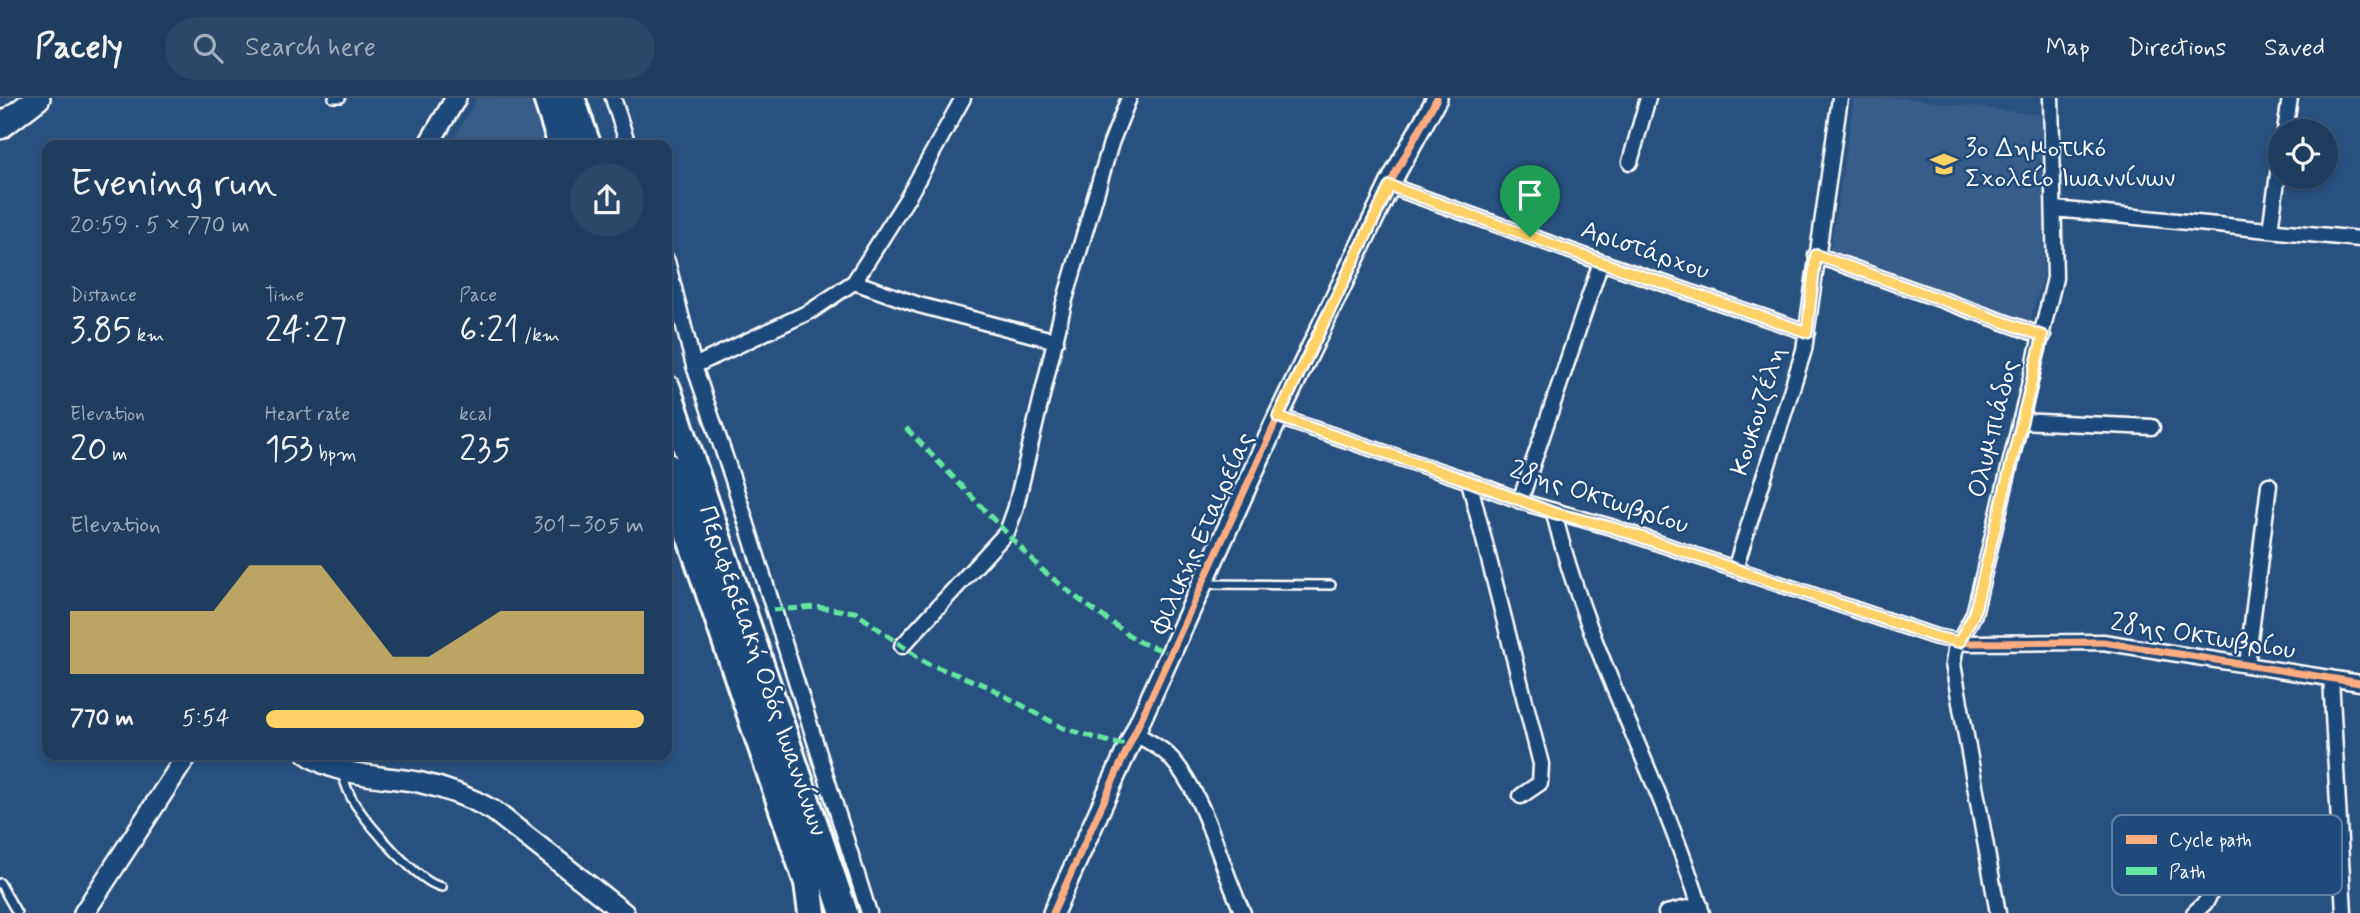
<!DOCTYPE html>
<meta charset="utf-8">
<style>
:root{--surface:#1e3d5f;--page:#2b4868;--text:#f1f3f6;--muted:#a1aebd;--line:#3c5674;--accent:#ffd166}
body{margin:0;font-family:Mynerve,sans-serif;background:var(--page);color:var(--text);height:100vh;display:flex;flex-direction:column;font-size:26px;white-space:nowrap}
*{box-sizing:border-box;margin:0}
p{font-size:23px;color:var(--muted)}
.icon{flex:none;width:38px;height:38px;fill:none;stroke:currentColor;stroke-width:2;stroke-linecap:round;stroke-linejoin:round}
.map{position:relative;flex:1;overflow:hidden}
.details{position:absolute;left:42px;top:42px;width:630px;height:620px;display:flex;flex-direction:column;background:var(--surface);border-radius:14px;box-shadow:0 4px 10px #0003,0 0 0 2px var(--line)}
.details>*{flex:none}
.fabs{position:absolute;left:2268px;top:21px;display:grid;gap:14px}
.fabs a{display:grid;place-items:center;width:70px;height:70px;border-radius:50%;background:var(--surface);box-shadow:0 4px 10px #0003,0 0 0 2px var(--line);font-size:35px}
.pin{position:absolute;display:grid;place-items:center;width:60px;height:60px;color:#fff;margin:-72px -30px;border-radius:50% 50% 50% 0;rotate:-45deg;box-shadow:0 0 7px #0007}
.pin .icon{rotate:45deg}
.round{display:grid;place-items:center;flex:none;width:74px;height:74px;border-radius:37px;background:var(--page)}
.summary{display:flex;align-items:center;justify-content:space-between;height:119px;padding:0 28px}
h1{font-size:38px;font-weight:600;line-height:52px}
.figures{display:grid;grid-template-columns:repeat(3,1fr);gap:10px;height:119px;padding:7px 28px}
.figures div{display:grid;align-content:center}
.figures b{font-size:35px;font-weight:600}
.figures small{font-size:19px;font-weight:400}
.figures p{font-size:19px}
.chart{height:196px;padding:14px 28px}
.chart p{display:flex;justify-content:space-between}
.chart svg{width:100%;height:126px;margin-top:7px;fill:var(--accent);opacity:.7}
ul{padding:0 28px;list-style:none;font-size:23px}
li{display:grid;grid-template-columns:112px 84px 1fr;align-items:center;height:52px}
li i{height:18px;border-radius:9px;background:var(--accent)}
header{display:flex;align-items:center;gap:42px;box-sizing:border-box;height:98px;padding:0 35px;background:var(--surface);border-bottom:2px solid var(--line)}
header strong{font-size:33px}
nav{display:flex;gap:38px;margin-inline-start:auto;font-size:24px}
.search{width:490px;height:63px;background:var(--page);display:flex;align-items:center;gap:18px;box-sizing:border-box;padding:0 24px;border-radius:38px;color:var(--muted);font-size:26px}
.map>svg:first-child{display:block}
.built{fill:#375d88}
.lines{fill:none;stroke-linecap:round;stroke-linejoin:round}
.lane-casing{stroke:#fff;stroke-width:12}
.street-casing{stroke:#fff;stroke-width:19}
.secondary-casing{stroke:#fff;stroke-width:24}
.primary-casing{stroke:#fff;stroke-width:28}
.highway-casing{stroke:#fff;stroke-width:32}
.lane{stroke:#1f4a7a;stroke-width:7}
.street{stroke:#1f4a7a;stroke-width:14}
.secondary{stroke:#1f4a7a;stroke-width:19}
.primary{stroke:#1f4a7a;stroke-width:23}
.highway{stroke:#1f4a7a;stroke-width:26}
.quiet{stroke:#66e7a1;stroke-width:5;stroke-dasharray:10 5;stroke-linecap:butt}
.cycleway-casing{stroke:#1f4a7a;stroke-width:11}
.cycleway{stroke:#ffac80;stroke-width:7}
.route-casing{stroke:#fff;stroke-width:14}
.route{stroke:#ffd166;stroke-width:9}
.labels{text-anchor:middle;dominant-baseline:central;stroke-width:5;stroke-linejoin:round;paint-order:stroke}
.poi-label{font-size:26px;fill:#fff;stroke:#1f4a7a;text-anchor:start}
.street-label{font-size:26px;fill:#fff;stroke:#1f4a7a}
.key{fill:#1f4a7a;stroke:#6280a2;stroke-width:2}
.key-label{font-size:19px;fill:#fff}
</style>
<header>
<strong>Pacely</strong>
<div class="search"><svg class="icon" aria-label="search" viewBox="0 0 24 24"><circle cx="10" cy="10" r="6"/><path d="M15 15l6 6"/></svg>Search here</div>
<nav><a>Map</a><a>Directions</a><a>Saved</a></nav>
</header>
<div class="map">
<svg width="2360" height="815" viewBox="0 0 2360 815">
<rect width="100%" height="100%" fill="#28517f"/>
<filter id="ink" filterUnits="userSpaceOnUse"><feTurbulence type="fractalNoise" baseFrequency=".0143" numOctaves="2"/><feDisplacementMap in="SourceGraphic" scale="14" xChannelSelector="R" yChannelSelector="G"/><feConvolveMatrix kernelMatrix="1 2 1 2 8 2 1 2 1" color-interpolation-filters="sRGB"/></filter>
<g filter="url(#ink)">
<!-- built -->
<path class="built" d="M 477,0 L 538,0 L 552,47 L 450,47 Z
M 1854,0 L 1904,0 L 2041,17 L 2047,115 L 2043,141 L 2044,176 L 2030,224 L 1830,153 Z"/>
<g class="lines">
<defs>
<path id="lane" d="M 333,0 L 341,0
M 1203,486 L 1331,487
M 342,675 C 345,686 349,697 355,706 C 369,727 418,785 442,789
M 0,785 L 17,815"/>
<path id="street" d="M 613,0 L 628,47
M 2285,33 L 2290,0
M 1630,64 L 1648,0
M 1390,88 L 1601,164 L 1807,234
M 2055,111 L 2360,141
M 2270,132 L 2280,62
M 1816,157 L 2043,238
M 667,163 L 694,268 L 732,379 L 869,815
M 854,184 L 919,207 L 1056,243
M 694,268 L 811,213 L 854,184 L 908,99 L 963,0
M 1278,319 L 1469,383 L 1529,406 L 1611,429 L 1936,539 L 1969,545 L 2103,544 L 2360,585
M 2020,323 L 2152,329
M 1469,383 L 1541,666 L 1540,685 L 1521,698
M 1520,403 L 1601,164
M 1554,415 C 1587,553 1660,679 1702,815
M 1735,471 L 1804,252 L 1840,0
M 902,548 L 1007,434 L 1015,412 L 1064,205 L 1111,45 L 1129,0
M 2247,567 L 2269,387
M 2331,580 L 2344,815
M 1136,636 C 1147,643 1159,648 1168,657 C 1205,694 1220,768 1243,815
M 1666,815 L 1700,807
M 1998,815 L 1953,566 L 1955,552 L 1974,516 L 2055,180 L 2051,0
M 2194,815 L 2206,804 L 2212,792 L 2225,787 L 2342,784"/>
<path id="secondary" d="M 428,47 L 456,0
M 307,656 C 336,678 383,678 418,684 C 445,690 470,699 494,713 L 624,815
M 84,815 L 188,656
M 1053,815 L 1278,319 L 1395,76 L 1437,0"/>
<path id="primary" d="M 0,29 L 38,0"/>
<path id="highway" d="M 547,0 L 562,47
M 571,0 L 587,47
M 667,291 L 844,815
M 667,369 L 808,785 L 812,815"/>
</defs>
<!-- lane casing -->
<use href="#lane" class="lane-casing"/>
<!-- street casing -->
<use href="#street" class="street-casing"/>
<!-- secondary casing -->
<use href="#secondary" class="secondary-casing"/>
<!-- primary casing -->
<use href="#primary" class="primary-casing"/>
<!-- highway casing -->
<use href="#highway" class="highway-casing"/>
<!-- lane -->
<use href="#lane" class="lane"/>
<!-- street -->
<use href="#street" class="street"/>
<!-- secondary -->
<use href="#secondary" class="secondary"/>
<!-- primary -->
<use href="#primary" class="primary"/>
<!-- highway -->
<use href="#highway" class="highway"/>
<!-- quiet -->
<path class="quiet" d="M 906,330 L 1041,471 L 1081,503 L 1139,544 L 1172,556
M 773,512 L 816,509 L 855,514 L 926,565 L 987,588 L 1063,630 L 1113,645 L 1131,647"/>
<defs>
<path id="cycleway" d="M 1278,319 L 1469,383 L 1529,406 L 1611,429 L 1936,539 L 1969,545 L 2103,544 L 2360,585
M 1053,815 L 1278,319 L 1395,76 L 1437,0"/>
</defs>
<!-- cycleway casing -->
<use href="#cycleway" class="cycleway-casing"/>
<!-- cycleway -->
<use href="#cycleway" class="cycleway"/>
</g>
</g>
<g class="lines" filter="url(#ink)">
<defs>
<path id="route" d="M 1390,88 L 1601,164 L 1807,234 L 1816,157 L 2043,238 L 1974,516 L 1959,544 L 1936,539 L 1611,429 L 1554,415 L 1469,383 L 1278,319 Z"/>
</defs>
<!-- route casing -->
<use href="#route" class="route-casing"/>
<!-- route -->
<use href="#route" class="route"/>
</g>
<!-- icons -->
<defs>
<symbol id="school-bare" viewBox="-9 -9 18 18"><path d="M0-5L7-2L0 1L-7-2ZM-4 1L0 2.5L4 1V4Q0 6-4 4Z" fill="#ffd166" stroke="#1f4a7a" stroke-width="2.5" paint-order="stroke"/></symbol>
</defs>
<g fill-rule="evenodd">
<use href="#school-bare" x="1925" y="47" width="38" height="38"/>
</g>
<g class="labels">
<!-- poi labels -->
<g class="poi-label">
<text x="1965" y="51">3ο Δημοτικό<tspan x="1965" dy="30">Σχολείο Ιωαννίνων</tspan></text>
</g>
<!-- street labels -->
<g class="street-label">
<text transform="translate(1645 153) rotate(19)">Αριστάρχου</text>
<text transform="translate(1759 313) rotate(-73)">Κουκουζέλη</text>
<text transform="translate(1994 331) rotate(-76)">Ολυμπιάδος</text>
<text transform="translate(1599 400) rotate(18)">28ης Οκτωβρίου</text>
<text transform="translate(1203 435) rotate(-66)">Φιλικής Εταιρείας</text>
<text transform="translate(2203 539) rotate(9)">28ης Οκτωβρίου</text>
<text transform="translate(762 573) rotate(71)">Περιφερειακή Οδός Ιωαννίνων</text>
</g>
</g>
<!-- legend -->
<rect x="2112" y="717" width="230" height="80" rx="10" class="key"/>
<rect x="2126" y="737" width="31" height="9" fill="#ffac80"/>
<rect x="2126" y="769" width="31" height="8" fill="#66e7a1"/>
<g class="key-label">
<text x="2169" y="748">Cycle path</text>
<text x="2169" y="780">Path</text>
</g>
</svg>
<div class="fabs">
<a><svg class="icon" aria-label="locate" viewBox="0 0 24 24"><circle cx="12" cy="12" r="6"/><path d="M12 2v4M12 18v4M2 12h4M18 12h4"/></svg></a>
</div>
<div class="pin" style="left:1530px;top:139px;background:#1e9e55"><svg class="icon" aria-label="arrive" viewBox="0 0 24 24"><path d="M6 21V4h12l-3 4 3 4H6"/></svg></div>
<section class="details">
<div class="summary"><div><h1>Evening run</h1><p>20:59 · 5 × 770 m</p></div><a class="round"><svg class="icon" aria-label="share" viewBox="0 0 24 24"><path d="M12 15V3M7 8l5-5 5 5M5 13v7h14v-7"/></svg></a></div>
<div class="figures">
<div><p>Distance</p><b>3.85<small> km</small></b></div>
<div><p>Time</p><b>24:27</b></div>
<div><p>Pace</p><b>6:21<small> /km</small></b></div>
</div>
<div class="figures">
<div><p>Elevation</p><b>20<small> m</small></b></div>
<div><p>Heart rate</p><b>153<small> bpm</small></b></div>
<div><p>kcal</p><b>235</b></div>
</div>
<div class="chart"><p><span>Elevation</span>301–305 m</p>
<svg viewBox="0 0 160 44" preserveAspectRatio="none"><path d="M0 44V22L10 22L20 22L30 22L40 22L50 6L60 6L70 6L80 22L90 38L100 38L110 30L120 22L130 22L140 22L150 22L160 22V44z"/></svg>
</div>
<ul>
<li><b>770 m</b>5:54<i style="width:100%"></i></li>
</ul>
</section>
</div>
